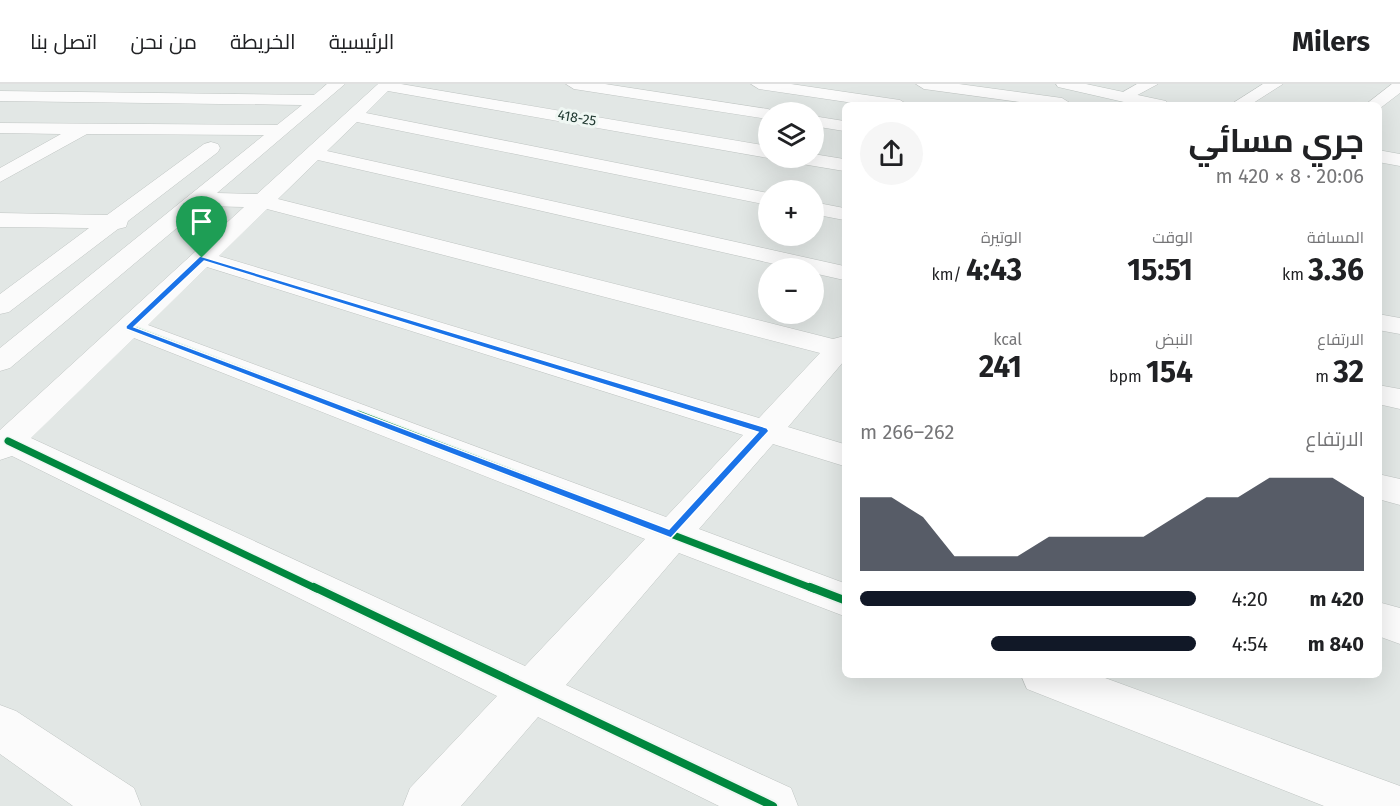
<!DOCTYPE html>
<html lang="ar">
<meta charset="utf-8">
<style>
:root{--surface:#fff;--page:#f6f6f6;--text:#202124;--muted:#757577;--line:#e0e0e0;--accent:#111827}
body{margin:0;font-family:"Fira Sans",Cairo,sans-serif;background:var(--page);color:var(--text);direction:rtl;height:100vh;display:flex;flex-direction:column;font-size:22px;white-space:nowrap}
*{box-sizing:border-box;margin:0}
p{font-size:20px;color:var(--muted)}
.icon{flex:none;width:33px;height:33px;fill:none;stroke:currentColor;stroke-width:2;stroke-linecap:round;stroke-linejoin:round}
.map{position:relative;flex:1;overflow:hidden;direction:ltr}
.details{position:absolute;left:842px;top:18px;width:540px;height:576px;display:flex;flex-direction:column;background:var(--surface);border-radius:9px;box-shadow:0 6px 24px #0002;direction:rtl}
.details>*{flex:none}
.tools{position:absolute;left:758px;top:18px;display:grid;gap:12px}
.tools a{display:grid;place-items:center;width:66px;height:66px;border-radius:50%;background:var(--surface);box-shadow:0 6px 24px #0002;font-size:30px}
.pin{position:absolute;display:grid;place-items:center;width:51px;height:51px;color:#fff;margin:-62px -26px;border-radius:50% 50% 50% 0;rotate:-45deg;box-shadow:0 0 6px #0007}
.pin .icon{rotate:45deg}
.round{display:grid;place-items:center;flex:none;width:63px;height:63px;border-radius:32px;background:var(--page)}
.summary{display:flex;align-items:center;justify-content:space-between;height:102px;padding:0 18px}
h1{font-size:33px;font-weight:700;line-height:45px}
.figures{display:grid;grid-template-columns:repeat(3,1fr);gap:9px;height:102px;padding:6px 18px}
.figures div{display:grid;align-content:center}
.figures b{font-size:30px;font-weight:700}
.figures small{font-size:16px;font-weight:400}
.figures p{font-size:16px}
.chart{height:168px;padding:12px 18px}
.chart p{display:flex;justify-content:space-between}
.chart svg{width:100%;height:108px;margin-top:6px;fill:var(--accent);opacity:.7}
ul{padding:0 18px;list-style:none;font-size:20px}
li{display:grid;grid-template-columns:96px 72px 1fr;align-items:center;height:45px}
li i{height:15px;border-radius:8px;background:var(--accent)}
header{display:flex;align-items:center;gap:36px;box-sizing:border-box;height:84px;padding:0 30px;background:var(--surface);border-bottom:2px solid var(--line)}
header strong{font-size:28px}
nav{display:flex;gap:33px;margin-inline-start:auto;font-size:21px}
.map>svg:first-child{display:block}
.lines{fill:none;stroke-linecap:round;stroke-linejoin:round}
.street-casing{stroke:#bfc4c2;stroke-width:1}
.secondary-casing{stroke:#bec5c2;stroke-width:1}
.street{fill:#fbfbfb;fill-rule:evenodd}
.secondary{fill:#fbfbfb;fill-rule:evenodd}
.cycleway-far2-casing{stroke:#eff7f3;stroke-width:8}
.cycleway-far1-casing{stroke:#eff7f3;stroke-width:10}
.cycleway-casing{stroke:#eff7f3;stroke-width:12}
.cycleway-far2{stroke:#00873e;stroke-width:5}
.cycleway-far1{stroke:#00873e;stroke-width:7}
.cycleway{stroke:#00873e;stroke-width:8}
.route{fill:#1a73e8;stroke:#fff;stroke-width:1.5;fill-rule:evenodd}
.labels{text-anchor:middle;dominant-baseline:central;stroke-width:6;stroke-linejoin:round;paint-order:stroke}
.far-street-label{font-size:14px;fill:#213a32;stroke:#eff7f3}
</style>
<header>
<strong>Milers</strong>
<nav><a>الرئيسية</a><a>الخريطة</a><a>من نحن</a><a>اتصل بنا</a></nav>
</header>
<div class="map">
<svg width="1400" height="722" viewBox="0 0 1400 722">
<rect width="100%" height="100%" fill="#e2e7e5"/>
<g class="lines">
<defs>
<path id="street" d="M 327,0 L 345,0 L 217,109 L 257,110 L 378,0 L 401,0 L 768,62 L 768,74 L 388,7 L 366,29 L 768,109 L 768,121 L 357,38 L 327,67 L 844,182 L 844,196 L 813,189 L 813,184 L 792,184 L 318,76 L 278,115 L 833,255 L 844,252 L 844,277 L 788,343 L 844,360 L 844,382 L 773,360 L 699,445 L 844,499 L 844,532 L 679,469 L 566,601 L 791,704 L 798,722 L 719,722 L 538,633 L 461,722 L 403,722 L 410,704 L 497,612 L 12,372 L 0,376 L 0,346 L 244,123 L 203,122 L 10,284 L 0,287 L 0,264 L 264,51 L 87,50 L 0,98 L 0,84 L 61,50 L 0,49 L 0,39 L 277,41 L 302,21 L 0,17 L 0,7 L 314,11 ZM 267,125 L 820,269 L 759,334 L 219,172 ZM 207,183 L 743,351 L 666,433 L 148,241 ZM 134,254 L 645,455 L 525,582 L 31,354 Z
M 566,0 L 605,0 L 768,25 L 776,28 L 768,28 L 768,35 L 574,5 Z
M 751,0 L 791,0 L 900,16 L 908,21 L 867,21 L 759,5 Z
M 916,0 L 959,0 L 1062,14 L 1070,19 L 1041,21 L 924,5 Z
M 1137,0 L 1158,0 L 1130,15 L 1118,15 L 1116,12 Z
M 1263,0 L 1283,0 L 1250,21 L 1230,21 Z
M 1392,0 L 1400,0 L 1400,9 L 1379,25 L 1378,21 L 1365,21 Z
M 813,32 L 844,37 L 844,47 L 813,42 Z
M 211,58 L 218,60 L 220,64 L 218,68 L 128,137 L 126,143 L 118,145 L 9,228 L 0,230 L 0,210 L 89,144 L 0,143 L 0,129 L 107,131 L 204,60 Z
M 813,70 L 844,75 L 844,87 L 802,80 L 792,74 L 813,74 Z
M 813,118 L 844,124 L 844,136 L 813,130 Z
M 1378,230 L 1400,234 L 1400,250 L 1378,246 Z
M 1378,301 L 1400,305 L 1400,325 L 1378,320 Z
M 1378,390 L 1400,395 L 1400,421 L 1378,415 Z
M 1378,518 L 1400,524 L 1400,560 L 1378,552 Z
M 1021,591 L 1097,591 L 1400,702 L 1400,722 L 1324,722 L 1027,605 Z
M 0,621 L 16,627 L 134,704 L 141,722 L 73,722 L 0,670 Z"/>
<path id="secondary" d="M 1056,0 L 1086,0 L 1166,17 L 1168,21 L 1137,21 L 1058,3 Z
M 1378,66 L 1400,70 L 1400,82 L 1378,78 Z"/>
</defs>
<!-- street casing -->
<use href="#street" class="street-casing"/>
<!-- secondary casing -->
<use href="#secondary" class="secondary-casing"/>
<!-- street -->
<use href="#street" class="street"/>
<!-- secondary -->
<use href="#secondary" class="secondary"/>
<defs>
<path id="cycleway-far2" d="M 129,243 L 362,332"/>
<path id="cycleway-far1" d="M 358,330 L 814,505
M 8,357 L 317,505"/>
<path id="cycleway" d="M 314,503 L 773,722
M 810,503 L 844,516"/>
</defs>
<!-- cycleway-far2 casing -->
<use href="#cycleway-far2" class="cycleway-far2-casing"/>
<!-- cycleway-far1 casing -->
<use href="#cycleway-far1" class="cycleway-far1-casing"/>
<!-- cycleway casing -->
<use href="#cycleway" class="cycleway-casing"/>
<!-- cycleway-far2 -->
<use href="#cycleway-far2" class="cycleway-far2"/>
<!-- cycleway-far1 -->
<use href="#cycleway-far1" class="cycleway-far1"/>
<!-- cycleway -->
<use href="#cycleway" class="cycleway"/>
</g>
<!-- route -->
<path class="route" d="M 200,172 L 767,344 L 769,347 L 671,454 L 126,245 L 126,242 ZM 204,177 L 758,348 L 669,445 L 134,243 Z"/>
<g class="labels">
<!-- far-street labels -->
<g class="far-street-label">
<text transform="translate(577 34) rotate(10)">418-25</text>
</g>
</g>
</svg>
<div class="tools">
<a><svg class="icon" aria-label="layers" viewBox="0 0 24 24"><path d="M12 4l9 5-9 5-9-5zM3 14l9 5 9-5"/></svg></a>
<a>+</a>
<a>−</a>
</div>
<div class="pin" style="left:202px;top:174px;background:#1e9e55"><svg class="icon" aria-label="arrive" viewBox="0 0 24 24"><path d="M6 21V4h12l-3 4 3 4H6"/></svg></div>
<section class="details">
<div class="summary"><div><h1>جري مسائي</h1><p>20:06 · 8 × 420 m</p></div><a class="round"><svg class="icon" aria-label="share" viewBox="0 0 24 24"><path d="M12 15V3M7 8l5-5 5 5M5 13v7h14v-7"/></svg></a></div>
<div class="figures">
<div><p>المسافة</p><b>3.36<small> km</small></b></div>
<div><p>الوقت</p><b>15:51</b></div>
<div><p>الوتيرة</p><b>4:43<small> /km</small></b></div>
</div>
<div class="figures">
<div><p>الارتفاع</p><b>32<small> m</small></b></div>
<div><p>النبض</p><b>154<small> bpm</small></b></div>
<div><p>kcal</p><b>241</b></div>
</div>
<div class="chart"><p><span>الارتفاع</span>262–266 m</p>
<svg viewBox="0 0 160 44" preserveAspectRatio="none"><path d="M0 44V14L10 14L20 22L30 38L40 38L50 38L60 30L70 30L80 30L90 30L100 22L110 14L120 14L130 6L140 6L150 6L160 14V44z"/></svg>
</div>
<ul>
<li><b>420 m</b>4:20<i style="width:100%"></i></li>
<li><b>840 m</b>4:54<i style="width:61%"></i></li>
</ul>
</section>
</div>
